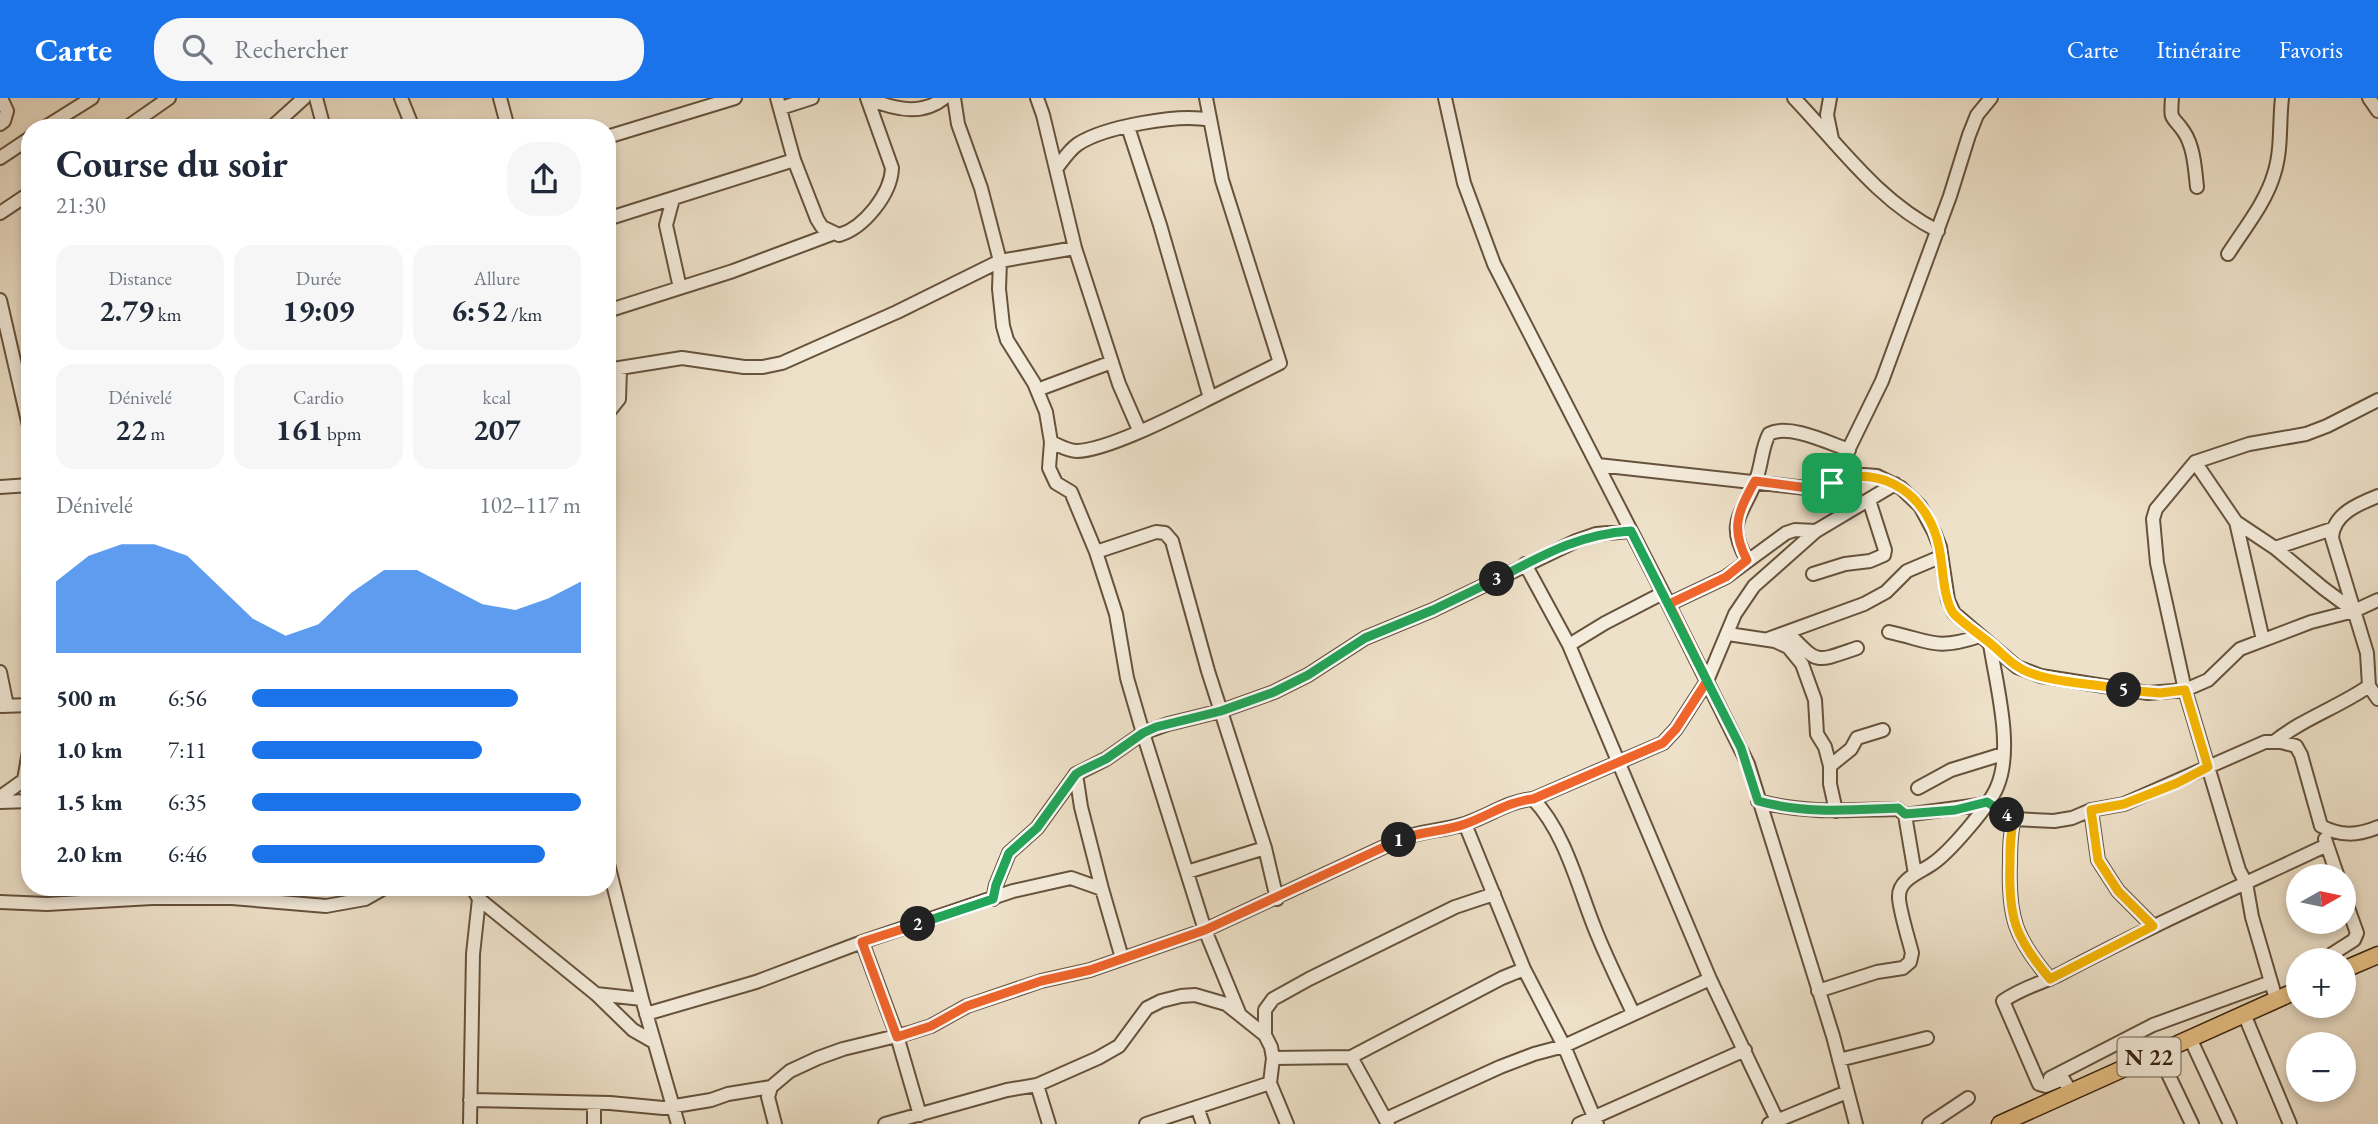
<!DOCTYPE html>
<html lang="fr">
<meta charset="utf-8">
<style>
:root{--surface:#fff;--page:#f6f6f7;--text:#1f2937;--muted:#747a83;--accent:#1a73e8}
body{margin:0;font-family:"EB Garamond",serif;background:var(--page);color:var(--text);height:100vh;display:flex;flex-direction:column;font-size:26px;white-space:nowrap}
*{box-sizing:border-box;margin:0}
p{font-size:23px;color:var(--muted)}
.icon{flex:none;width:38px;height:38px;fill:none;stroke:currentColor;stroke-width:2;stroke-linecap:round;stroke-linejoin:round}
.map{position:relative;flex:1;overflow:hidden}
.drawer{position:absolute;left:21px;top:21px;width:595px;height:777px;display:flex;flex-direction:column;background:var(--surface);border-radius:28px;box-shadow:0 4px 10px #0003}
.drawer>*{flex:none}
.needle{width:46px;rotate:81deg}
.fabs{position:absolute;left:2286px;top:766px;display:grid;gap:14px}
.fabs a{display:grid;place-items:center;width:70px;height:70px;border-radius:50%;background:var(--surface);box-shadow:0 4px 10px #0003;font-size:35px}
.pin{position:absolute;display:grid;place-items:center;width:60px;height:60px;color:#fff;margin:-30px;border-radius:14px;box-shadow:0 4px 10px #0006}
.km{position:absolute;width:35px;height:35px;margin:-18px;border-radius:50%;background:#222;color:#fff;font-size:19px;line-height:35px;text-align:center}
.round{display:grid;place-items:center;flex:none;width:74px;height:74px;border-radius:28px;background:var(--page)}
.summary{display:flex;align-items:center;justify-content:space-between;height:119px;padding:0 35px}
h1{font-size:38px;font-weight:700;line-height:52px}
.metrics{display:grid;grid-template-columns:repeat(3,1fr);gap:10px;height:119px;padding:7px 35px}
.metrics div{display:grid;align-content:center;border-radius:18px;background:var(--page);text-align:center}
.metrics b{font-size:30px;font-weight:700}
.metrics small{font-size:19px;font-weight:400}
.metrics p{font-size:19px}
.chart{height:196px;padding:14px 35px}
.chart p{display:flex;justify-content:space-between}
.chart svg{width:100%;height:126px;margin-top:7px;fill:var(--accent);opacity:.7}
ul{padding:0 35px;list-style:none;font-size:23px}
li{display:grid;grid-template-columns:112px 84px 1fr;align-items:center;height:52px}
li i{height:18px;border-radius:9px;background:var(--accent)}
header{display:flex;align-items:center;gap:42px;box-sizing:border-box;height:98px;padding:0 35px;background:var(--accent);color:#fff}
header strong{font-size:33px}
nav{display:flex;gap:38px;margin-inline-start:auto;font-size:24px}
.search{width:490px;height:63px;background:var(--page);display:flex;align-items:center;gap:18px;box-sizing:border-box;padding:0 24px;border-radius:28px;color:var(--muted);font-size:26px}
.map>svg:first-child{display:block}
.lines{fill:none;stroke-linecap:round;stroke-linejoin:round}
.minor-casing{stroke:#66523b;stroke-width:16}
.major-casing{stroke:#38230c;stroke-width:19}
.minor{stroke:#f4ecdc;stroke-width:12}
.major{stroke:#e7c084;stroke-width:16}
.split-1-casing{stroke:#fff;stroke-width:14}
.split-2-casing{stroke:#fff;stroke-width:14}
.split-3-casing{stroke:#fff;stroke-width:14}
.split-4-casing{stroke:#fff;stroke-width:14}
.split-5-casing{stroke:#fff;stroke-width:14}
.split-6-casing{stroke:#fff;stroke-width:14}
.split-1{stroke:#f0652b;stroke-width:9}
.split-2{stroke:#f0652b;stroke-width:9}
.split-3{stroke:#22a559;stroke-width:9}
.split-4{stroke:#22a559;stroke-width:9}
.split-5{stroke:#f5b400;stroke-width:9}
.split-6{stroke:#f5b400;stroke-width:9}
.labels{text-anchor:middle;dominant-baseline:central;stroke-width:5;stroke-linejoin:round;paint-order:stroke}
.shield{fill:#f4ecdc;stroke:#705f4a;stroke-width:2}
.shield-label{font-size:23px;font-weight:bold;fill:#38230c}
</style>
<header>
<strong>Carte</strong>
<div class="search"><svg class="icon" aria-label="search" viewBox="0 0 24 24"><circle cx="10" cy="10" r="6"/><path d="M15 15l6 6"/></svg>Rechercher</div>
<nav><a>Carte</a><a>Itinéraire</a><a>Favoris</a></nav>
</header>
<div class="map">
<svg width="2378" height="1026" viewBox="0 0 2378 1026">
<rect width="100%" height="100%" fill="#eee1c9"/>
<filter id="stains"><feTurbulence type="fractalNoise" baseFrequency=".00286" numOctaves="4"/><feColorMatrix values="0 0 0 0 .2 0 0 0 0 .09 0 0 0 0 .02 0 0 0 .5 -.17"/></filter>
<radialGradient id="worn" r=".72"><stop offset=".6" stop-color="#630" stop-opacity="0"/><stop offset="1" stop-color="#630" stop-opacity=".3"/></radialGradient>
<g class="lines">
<defs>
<path id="minor" d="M 316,0 L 324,30
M 401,0 L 413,30
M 500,0 L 508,30
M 777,0 L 794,62 L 817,121 L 822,129 L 839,137 C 864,130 891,96 892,70 L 867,0
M 868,0 C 892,11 922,18 944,0
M 954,0 L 958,26 L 981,90 L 1000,163 L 999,191 L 1003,228 L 1007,242 L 1034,285 L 1046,314 L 1051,344 L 1049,370 L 1056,385 L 1071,394 L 1096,454 L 1116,516 L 1127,580 L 1143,635 L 1205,832 L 1240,917 L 1265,937 L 1271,949 L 1273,960 L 1270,985 L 1287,1026
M 1037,0 L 1043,17 L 1075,150 L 1119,286 L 1139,332
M 1445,0 L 1464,85 L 1494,166 L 1663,495 L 1748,666 L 1833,938 L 1856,1026
M 1794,0 C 1839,47 1878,103 1938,133
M 1830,0 L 1827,17 L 1832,41
M 2172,0 C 2170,25 2172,16 2184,34 C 2194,49 2195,71 2197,89
M 2369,0 L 2378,13
M 781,10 L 812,0
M 0,26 L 4,23 L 7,13 L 1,0
M 1128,29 L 1160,127 L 1210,300 L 1280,265 L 1222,82 L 1206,0
M 44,30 L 92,0
M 126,30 L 169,0
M 271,30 L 304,0
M 607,39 L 735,0
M 0,60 L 30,40
M 1056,71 C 1063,62 1069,52 1078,46 C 1104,29 1179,15 1210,22
M 673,101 L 666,127 L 680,190
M 0,115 L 30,95
M 607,121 L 794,62
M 2228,156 C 2244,131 2266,104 2274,76 C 2282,52 2279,25 2282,0
M 0,202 L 30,332
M 607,213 L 733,173 L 832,136
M 607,272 L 682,260 L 744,269 L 763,269 L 782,265 L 897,214 L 1000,163 L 1075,150
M 1037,292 L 1112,264
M 607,316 L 619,301 L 620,271
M 1051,344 C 1060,348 1068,353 1077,353 C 1109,352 1180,315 1210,300
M 2195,364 L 2236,424 L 2275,450 L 2323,490 L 2354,513
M 1598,367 L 1815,391 L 1844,380 L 1864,377 L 1877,378 L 1901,390 L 1920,408 L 1934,434 L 1940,449 L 1948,502 L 1954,515 L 2017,569 L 2041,578 L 2148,595 L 2185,592 L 2208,582 L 2240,551 L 2311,524 L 2354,513 L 2378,502
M 1832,385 L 1882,283 L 1950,98 L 1969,37 L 1977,17 L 1991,0
M 0,389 L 30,387
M 2378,398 C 2358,406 2333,416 2332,440 L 2367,555 L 2369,588 L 2378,601
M 2236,424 L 2263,542
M 2275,450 L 2332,431
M 1096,454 L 1156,434 L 1165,435 L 1172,443 L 1208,573 L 1265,750 L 1277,801
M 1747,462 C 1724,421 1745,416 1757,379 C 1762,364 1762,349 1769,336 C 1788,325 1829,345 1849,352
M 1525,466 L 1569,547 L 1710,881
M 1813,476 L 1845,466 L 1870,463 L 1884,457 L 1885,452 L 1869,402
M 1669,506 L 1726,479 L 1786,435 L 1795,432 L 1816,433 L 1895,386
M 1787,534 C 1819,566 1813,565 1857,550
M 1889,534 C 1931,543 1935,553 1980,538
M 1728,536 L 1775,543 L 1788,549 L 1802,566 L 1815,602 L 1817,636 L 1825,649 L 1830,668 L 1830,686 L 1836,713
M 1768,541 L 1864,506 L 1886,494 L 1907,473 L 1940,459
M 1569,547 L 1605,525 L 1663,495
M 0,574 L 7,608
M 2,608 L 30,607
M 2274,644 C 2302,621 2339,609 2369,588
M 1830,668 L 1851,651 L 1857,640 L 1883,632
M 1918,690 L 1951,672 L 2003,656
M 0,699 L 24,682 L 30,648
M 1533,701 C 1566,735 1579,793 1597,836 C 1608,863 1621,889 1633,915
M 1758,703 C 1805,716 1850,712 1898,711 L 1905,717 L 1915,776
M 0,704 L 30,703
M 1988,704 L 2014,721 L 2054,723 L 2072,720 L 2091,712 L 2124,706 L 2265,644 L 2281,644 L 2296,648 L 2301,657 L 2321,728 C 2340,738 2357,738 2378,729
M 2091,712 L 2098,762 L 2118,793 L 2153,828
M 1905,717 L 1986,706
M 2014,721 C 2010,736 2010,750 2010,765 C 2008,819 2015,840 2050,881
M 1465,726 L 1524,871
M 2325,741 L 2338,779
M 607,762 L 642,901 L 678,1026
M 1187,774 L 1265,750
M 472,789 L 479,801 L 596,896 L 633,932 L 654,944
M 1102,791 L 1081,709 L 1076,676 L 1106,661 L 1143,635 L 1168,626 L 1221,613 L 1274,594 L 1308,577 L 1365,540 L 1433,512 L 1576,443 L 1596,436 L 1631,433
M 993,801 L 996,787 L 1009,755 L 1037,730 L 1076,676
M 0,804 L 47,806 L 152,800 L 232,800 L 326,808 L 365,801 L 386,789
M 862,844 L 897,938 L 920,1017
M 2332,863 L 2332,856 L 2354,842 L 2357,835 L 2343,796
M 1818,893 L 1877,874 L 1903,870 L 1910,864 L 1912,855 C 1909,843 1898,807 1899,798 C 1899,781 1921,774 1932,766 C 1949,755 1990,707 1997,689 C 2014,650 1996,586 1990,546
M 596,896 L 642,901
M 2276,901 L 2252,819 L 2246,785 L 2239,772 L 2185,592 L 2157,465 L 2153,421 L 2156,411 L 2195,364 L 2249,346 L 2306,336 L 2327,328 L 2378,302
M 646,916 L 756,884 L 862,844 L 1013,793 L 1071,780 L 1102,791 L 1122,860
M 2244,916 L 2290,1026
M 1265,937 L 1265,912 L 1273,901 L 1309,881 L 1455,809 L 1494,796
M 2190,940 L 2230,1026
M 2158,955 L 2192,1026
M 1351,959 L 1502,880 L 1524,871 L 1564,948 L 1597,1026
M 1273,960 L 1351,959 L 1388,1026
M 1839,962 L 1927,940
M 2050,980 L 2153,927 L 2271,884
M 1037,987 L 1098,960 L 1119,948 L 1147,910 L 1161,903 L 1181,898 L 1195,897 L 1226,906 L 1240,917
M 2071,994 L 2063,981 L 2046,988 L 2039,986 L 2003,903 C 2023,889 2040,886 2060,876 C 2148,829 2238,789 2327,747
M 470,1002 L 610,1005 L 663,1010 L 711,1002 L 728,996 L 771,989
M 1197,1009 L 1203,1026
M 1386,1021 L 1500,969 L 1534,956 L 1564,948 L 1710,881 L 1777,1022
M 470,1026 L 473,856 L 479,801
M 594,1026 L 594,1005
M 775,1026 L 768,999 L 771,989 L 790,973 L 818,960 L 843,951 L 909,935 L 931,928 L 967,908 L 1041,883 L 1090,872 L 1205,832 L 1401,741 C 1420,733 1441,733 1461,727 C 1486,720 1507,703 1533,701 L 1663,645 L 1676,631 L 1707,583 L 1735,516 L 1754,488 L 1816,433
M 885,1026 L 1007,992 L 1037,987 L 1049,1026
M 1146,1026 L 1270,985
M 1579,1026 L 1745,952
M 1769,1026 L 1847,994
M 1929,1026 L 1968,1000"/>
<path id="major" d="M 2343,872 L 2378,857
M 2000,1026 L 2298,892"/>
</defs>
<!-- minor casing -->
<use href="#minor" class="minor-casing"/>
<!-- major casing -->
<use href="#major" class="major-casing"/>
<!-- minor -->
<use href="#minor" class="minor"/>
<!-- major -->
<use href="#major" class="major"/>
</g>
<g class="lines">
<defs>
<path id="split-1" d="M 1399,742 C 1420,733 1443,734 1465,726 C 1488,718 1509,703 1533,701 L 1663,645 L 1676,631 L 1707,583 L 1669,506 L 1726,479 L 1747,462 C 1730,430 1738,414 1755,383 L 1815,391 L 1832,385"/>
<path id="split-2" d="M 918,826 L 862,844 L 897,939 L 931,928 L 967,908 L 1041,883 L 1090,872 L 1205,832 L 1399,742"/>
<path id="split-3" d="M 918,826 L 993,801 L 996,787 L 1009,755 L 1037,730 L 1076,676 L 1081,673 L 1106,661 L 1143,635 L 1156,629 L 1221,613 L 1274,594 L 1308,577 L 1365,540 L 1433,512 L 1497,481"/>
<path id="split-4" d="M 1497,481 C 1543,457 1579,436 1631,433 L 1741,650 L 1758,703 C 1805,716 1850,712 1898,710 L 1905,716 L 1955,712 L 1987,704 L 2007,717"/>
<path id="split-5" d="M 2007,717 L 2014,721 C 2010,736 2010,750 2010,765 C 2008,819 2015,840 2050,881 L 2153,828 L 2118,793 L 2098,762 L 2091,712 L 2124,706 L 2177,685 L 2208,669 L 2185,592 L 2160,595 L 2124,592"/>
<path id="split-6" d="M 1832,385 C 1882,363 1929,399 1939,449 C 1943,466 1943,503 1954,516 C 1965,527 1979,536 1991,546 C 2001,554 2009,564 2020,570 C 2044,585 2095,585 2124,592"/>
</defs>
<!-- split-1 casing -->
<use href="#split-1" class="split-1-casing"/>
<!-- split-2 casing -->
<use href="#split-2" class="split-2-casing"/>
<!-- split-3 casing -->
<use href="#split-3" class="split-3-casing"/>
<!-- split-4 casing -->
<use href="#split-4" class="split-4-casing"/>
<!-- split-5 casing -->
<use href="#split-5" class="split-5-casing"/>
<!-- split-6 casing -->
<use href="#split-6" class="split-6-casing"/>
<!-- split-1 -->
<use href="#split-1" class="split-1"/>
<!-- split-2 -->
<use href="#split-2" class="split-2"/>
<!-- split-3 -->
<use href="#split-3" class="split-3"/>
<!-- split-4 -->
<use href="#split-4" class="split-4"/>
<!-- split-5 -->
<use href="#split-5" class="split-5"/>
<!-- split-6 -->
<use href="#split-6" class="split-6"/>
</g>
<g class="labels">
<!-- shield labels -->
<rect class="shield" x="2117.5" y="939.5" width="63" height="39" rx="5"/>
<g class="shield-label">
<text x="2149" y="959">N 22</text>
</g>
</g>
<rect width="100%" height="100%" filter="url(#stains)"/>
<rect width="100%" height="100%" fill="url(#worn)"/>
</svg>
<div class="fabs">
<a><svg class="needle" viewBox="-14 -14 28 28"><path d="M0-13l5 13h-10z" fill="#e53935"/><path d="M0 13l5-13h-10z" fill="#747a83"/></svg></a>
<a>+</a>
<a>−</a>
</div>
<div class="pin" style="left:1832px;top:385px;background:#1e9e55"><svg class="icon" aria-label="arrive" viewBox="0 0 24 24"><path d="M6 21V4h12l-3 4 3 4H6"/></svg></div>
<b class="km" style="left:1399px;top:742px">1</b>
<b class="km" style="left:918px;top:826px">2</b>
<b class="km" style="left:1497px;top:481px">3</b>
<b class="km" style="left:2007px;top:717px">4</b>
<b class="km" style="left:2124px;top:592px">5</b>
<section class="drawer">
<div class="summary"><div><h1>Course du soir</h1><p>21:30</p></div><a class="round"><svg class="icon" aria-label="share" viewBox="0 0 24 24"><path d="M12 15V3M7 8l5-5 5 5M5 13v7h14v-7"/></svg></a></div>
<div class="metrics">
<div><p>Distance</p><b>2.79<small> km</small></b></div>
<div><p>Durée</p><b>19:09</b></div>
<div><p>Allure</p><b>6:52<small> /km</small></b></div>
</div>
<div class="metrics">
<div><p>Dénivelé</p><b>22<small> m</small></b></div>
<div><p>Cardio</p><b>161<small> bpm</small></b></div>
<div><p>kcal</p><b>207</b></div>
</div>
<div class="chart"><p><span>Dénivelé</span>102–117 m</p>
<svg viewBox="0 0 160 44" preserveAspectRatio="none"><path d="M0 44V19L10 10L20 6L30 6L40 10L50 21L60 32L70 38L80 34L90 23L100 15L110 15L120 21L130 27L140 29L150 25L160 19V44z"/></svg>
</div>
<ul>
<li><b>500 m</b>6:56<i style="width:81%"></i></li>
<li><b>1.0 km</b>7:11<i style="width:70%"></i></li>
<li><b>1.5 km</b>6:35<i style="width:100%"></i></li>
<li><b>2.0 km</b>6:46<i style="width:89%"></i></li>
</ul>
</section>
</div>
